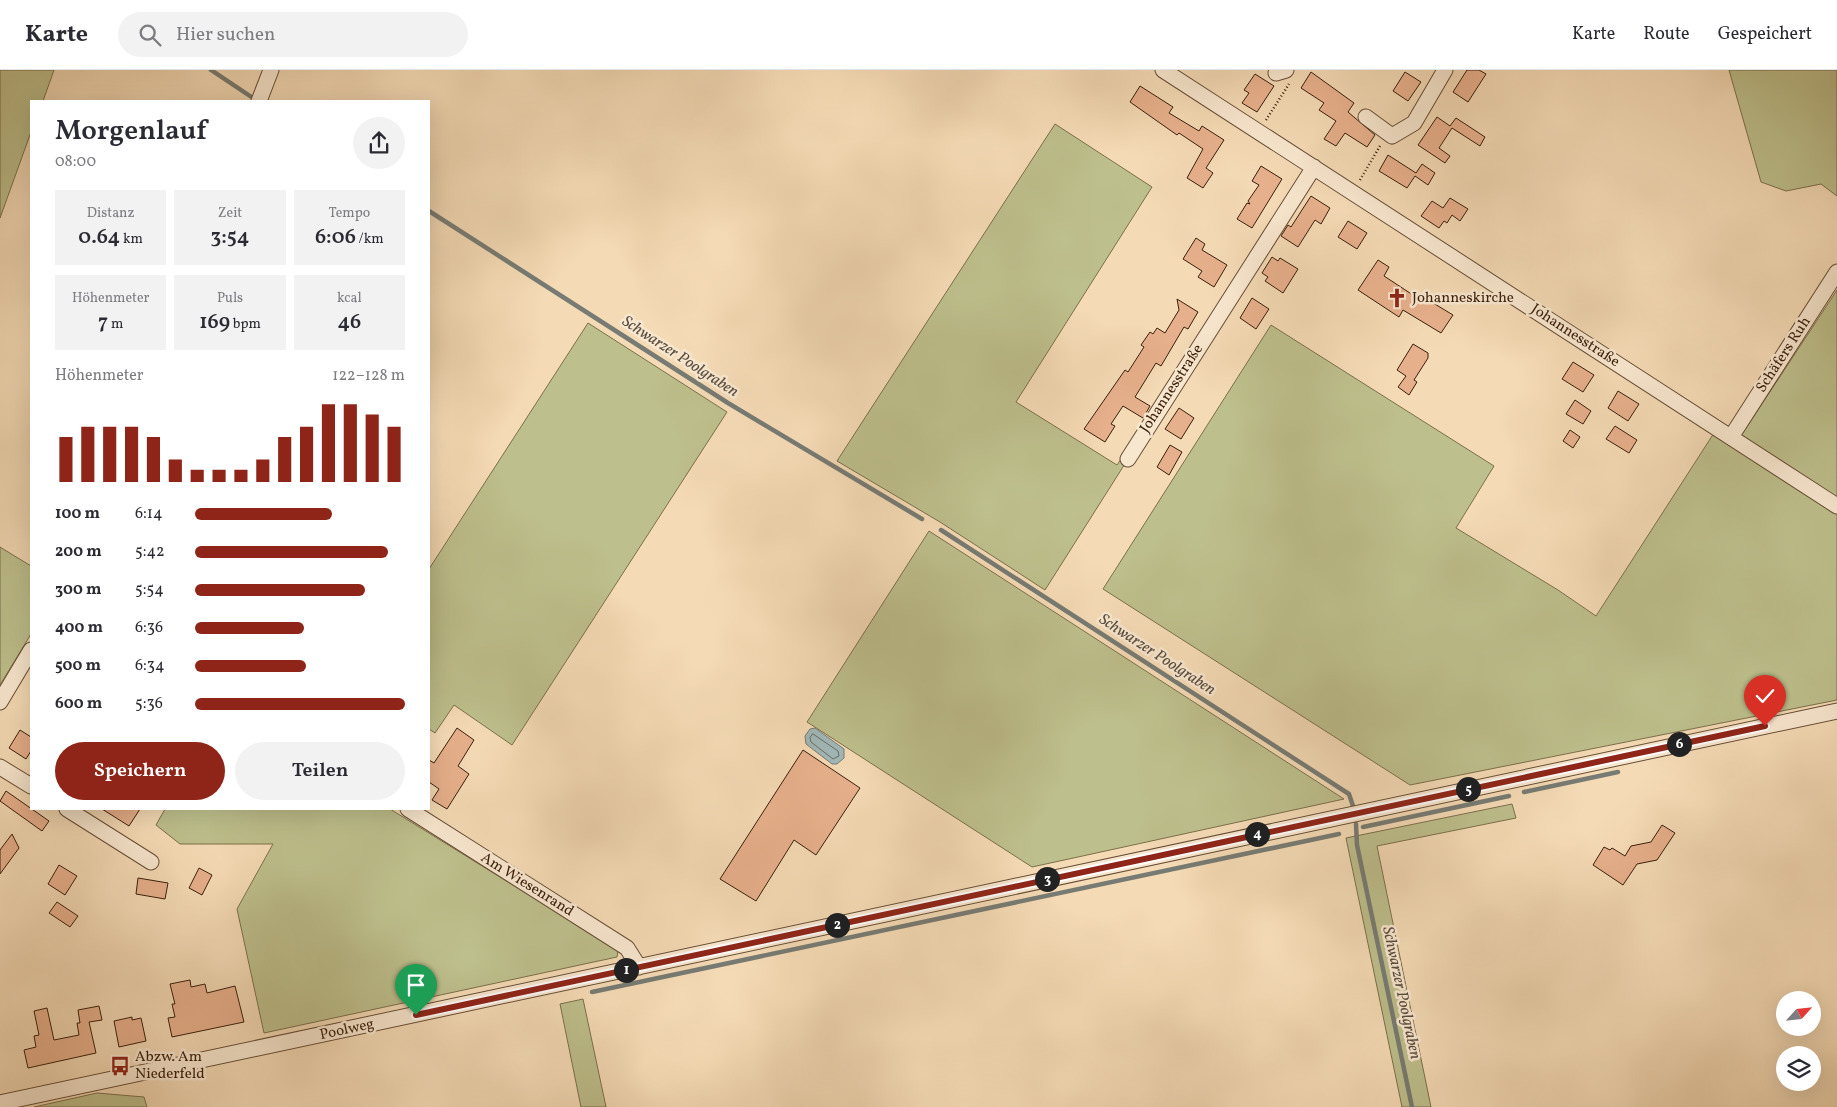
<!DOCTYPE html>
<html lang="de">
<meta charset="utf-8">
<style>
:root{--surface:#fff;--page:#f2f2f3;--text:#2b2b33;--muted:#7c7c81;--line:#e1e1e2;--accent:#8f2418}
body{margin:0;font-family:Vollkorn,serif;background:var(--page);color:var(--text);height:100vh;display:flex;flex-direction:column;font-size:19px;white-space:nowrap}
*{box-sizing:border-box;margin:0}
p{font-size:16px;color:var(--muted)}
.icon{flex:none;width:28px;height:28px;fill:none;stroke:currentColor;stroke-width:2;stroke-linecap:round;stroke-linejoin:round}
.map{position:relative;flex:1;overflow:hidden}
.drawer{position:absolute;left:30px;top:30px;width:400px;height:710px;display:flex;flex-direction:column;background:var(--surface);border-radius:0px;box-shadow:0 5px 20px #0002}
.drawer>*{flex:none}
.needle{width:32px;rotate:63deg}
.controls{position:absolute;left:1776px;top:921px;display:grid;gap:10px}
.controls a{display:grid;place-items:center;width:45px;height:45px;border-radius:50%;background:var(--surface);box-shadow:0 5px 20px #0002;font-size:25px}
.pin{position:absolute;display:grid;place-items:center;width:42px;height:42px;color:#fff;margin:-51px -21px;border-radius:50% 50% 50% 0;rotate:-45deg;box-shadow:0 0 5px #0007}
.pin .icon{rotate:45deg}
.km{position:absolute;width:25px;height:25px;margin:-12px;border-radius:50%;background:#222;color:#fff;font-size:14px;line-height:25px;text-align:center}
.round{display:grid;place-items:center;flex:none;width:52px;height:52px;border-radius:26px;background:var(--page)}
.overview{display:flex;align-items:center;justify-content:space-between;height:85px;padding:0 25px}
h1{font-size:28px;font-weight:600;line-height:38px}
.stats{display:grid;grid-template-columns:repeat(3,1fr);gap:8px;height:85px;padding:5px 25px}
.stats div{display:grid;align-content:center;border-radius:0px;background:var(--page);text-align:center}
.stats b{font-size:21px;font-weight:600}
.stats small{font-size:14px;font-weight:400}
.stats p{font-size:14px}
.chart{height:140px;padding:10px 25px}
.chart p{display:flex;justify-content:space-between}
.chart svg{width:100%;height:90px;margin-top:5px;stroke:var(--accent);stroke-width:6}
.button{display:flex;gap:10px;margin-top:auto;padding:10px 25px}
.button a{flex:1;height:58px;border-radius:30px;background:var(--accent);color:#fff;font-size:20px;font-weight:600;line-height:58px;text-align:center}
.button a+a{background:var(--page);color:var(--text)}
ul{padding:0 25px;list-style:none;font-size:16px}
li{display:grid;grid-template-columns:80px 60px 1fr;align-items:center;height:38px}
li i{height:12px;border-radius:6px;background:var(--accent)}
header{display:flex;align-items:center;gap:30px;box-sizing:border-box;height:70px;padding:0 25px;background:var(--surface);border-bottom:1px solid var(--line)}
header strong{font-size:24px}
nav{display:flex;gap:28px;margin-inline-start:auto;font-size:18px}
.search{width:350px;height:45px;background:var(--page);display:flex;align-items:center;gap:12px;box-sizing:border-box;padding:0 18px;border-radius:28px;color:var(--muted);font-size:19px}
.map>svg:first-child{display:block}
.green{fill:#bdbf8c;stroke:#7c6f4c}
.water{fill:#a0b8b8;stroke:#777b73}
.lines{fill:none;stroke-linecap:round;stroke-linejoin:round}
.shore{stroke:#6d6c62;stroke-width:1}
.stream{stroke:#777b73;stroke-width:4.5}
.building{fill:#e7b08c;stroke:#3a1f0c}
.minor-casing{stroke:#684e36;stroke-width:17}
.path{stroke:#3a1f0c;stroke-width:2.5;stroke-dasharray:1 2.5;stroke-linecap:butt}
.minor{stroke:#f8e7cf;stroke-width:15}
.route-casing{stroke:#fff;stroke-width:10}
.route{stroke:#8f2418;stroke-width:6}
.labels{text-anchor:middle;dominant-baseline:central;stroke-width:5;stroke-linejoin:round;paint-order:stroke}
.poi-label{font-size:15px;fill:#3a1f0c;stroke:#f8e7cf;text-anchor:start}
.street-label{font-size:15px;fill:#3a1f0c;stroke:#f8e7cf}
.water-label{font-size:16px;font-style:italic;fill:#594d40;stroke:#f8e7cf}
</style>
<header>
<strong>Karte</strong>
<div class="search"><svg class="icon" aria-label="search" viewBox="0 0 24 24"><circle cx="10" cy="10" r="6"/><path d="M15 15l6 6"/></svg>Hier suchen</div>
<nav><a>Karte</a><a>Route</a><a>Gespeichert</a></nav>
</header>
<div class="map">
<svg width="1837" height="1037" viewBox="0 0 1837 1037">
<rect width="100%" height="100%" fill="#f4dab5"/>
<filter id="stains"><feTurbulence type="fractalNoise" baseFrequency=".004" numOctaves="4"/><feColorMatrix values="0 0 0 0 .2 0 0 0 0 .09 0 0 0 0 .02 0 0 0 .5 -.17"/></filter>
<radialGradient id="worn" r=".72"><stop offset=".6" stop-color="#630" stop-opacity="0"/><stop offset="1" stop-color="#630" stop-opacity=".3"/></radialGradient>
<!-- green -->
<path class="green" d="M 0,0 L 54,0 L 43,31 L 31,31 L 31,62 L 0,148 Z
M 1729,0 L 1837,0 L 1837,126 L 1821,114 L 1786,121 L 1761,112 Z
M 1055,54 L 1152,117 L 1016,332 L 1117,395 L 1123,386 L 1128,389 L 1045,520 L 940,452 L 837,391 Z
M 1837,220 L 1837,630 L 1410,715 L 1103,519 L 1271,255 L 1494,396 L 1456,458 L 1558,520 L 1596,546 L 1714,363 L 1746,358 Z
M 588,253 L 727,342 L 512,675 L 454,635 L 435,663 L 429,659 L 429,499 Z
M 929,461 L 1344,729 L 1032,797 L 807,652 Z
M 0,477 L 31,496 L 31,564 L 0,615 Z
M 1512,734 L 1516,748 L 1377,776 L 1431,1037 L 1402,1037 L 1346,768 Z
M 165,739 L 390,739 L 618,880 L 617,887 L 264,963 L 237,839 L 273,774 L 180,774 L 156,755 Z
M 583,929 L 606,1037 L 581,1037 L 560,934 Z
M 97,1023 L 144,1027 L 147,1037 L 34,1037 Z"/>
<!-- water -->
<path class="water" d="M 815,658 L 844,679 L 844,688 L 837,694 L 832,694 L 806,674 L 805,666 L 810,659 Z"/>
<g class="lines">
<!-- shore -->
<path class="shore" d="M 813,664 L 838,681 L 839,686 L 833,689 L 811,672 L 810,668 Z"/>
<!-- stream -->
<path class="stream" d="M 211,0 L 253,28
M 429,141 L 728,333 L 922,449
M 941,460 L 1349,724 L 1353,736
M 1524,722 L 1618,702
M 1356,754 L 1357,775 L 1412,1037
M 1363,757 L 1509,726
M 592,922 L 1339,764"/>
</g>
<!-- building -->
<path class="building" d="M 1467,0 L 1479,0 L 1486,4 L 1468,32 L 1453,22 Z
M 1311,2 L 1354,33 L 1348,42 L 1375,65 L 1367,77 L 1345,63 L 1336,76 L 1324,69 L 1336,51 L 1319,40 L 1324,33 L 1301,18 Z
M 1405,2 L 1421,12 L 1408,31 L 1393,21 Z
M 1255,4 L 1274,16 L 1257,42 L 1242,33 L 1249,23 L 1244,20 Z
M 1140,16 L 1173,37 L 1169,43 L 1199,61 L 1202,56 L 1224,70 L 1206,98 L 1213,103 L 1203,118 L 1187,108 L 1203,79 L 1179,63 L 1177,65 L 1130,32 Z
M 1437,47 L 1450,56 L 1456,48 L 1485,67 L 1480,76 L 1452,58 L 1439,78 L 1450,86 L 1445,93 L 1418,75 Z
M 1388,85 L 1416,103 L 1422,94 L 1435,103 L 1428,115 L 1415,106 L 1407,118 L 1379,101 Z
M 1261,96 L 1282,109 L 1252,158 L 1237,149 L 1247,133 L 1250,134 L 1248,131 L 1259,115 L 1252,111 Z
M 1311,126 L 1330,138 L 1321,154 L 1315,150 L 1298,177 L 1281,166 L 1288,155 L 1291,157 Z
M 1450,128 L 1468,139 L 1460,151 L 1452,145 L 1447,153 L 1444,151 L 1439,158 L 1421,146 L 1432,131 L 1443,138 Z
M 1348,151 L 1367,163 L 1357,179 L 1338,167 Z
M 1196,168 L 1205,174 L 1202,180 L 1227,195 L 1214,217 L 1198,207 L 1202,201 L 1183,189 Z
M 1272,187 L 1278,191 L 1280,188 L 1298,199 L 1283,223 L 1265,211 L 1268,207 L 1262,203 Z
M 1378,190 L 1389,197 L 1384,206 L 1413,225 L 1415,222 L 1453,245 L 1441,263 L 1403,240 L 1399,247 L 1358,220 Z
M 1252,228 L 1269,239 L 1256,259 L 1240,248 Z
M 1177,229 L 1198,242 L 1188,259 L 1184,257 L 1161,296 L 1156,293 L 1135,327 L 1150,336 L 1143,348 L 1123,336 L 1111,354 L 1115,356 L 1105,372 L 1084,359 L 1125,300 L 1128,302 L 1144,277 L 1141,275 L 1150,262 L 1153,264 L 1157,258 L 1165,263 L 1179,240 Z
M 1413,274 L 1428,283 L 1428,288 L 1414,310 L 1417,312 L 1409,325 L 1398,317 L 1406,306 L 1397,300 Z
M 1573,292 L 1594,305 L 1583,322 L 1562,309 Z
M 1618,321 L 1639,334 L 1628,351 L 1608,338 Z
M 1575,330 L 1591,341 L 1583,354 L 1566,344 Z
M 1179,338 L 1194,348 L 1181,369 L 1165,359 Z
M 1615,356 L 1637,370 L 1629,383 L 1606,369 Z
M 1570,360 L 1580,367 L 1573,378 L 1563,371 Z
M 1170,375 L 1182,382 L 1169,405 L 1157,397 Z
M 457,658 L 474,670 L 458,696 L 469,704 L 447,739 L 432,730 L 439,719 L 429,712 L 429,690 L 434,693 Z
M 20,660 L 31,667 L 31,681 L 26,689 L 9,678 Z
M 803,680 L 860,718 L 816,785 L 794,770 L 756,831 L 720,809 Z
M 6,721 L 49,751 L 42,761 L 0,731 Z
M 102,739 L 140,739 L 129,756 Z
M 1662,755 L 1675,763 L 1657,790 L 1637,794 L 1623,815 L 1593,795 L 1604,777 L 1610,780 L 1612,778 L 1625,786 L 1631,776 L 1651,772 Z
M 12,764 L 19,778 L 0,804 L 0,780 Z
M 59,795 L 77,806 L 65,825 L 48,814 Z
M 199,798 L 212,805 L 202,825 L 189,818 Z
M 138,808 L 168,813 L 165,829 L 136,824 Z
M 57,832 L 78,846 L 70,857 L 49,843 Z
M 190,910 L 191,917 L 205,914 L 207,923 L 235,916 L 244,952 L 172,967 L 168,948 L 175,947 L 172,934 L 175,934 L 170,914 Z
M 99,936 L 102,950 L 89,952 L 96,983 L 28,998 L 24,980 L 36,977 L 34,966 L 39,965 L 34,941 L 47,938 L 54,970 L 79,965 L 77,953 L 80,953 L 78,940 Z
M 132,947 L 132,950 L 141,948 L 146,971 L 119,977 L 114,951 Z"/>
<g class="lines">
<defs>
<path id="minor" d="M 1163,0 L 1837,436
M 1276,3 L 1286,0
M 259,31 L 271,0
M 1366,47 L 1392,66 L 1414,53 L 1445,0
M 1731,367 L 1837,202
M 1128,389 L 1314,97
M 0,632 L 31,580
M 0,697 L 31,716
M 67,739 L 151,792
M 408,739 L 627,878 L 639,897
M 0,1033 L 1837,641"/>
</defs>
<!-- minor casing -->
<use href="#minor" class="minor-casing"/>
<!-- path -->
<path class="path" d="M 1266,50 L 1289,14
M 1360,110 L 1380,76"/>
<!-- minor -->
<use href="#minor" class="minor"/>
</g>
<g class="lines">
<defs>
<path id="route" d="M 416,945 L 1765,656"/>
</defs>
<!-- route casing -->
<use href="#route" class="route-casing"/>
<!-- route -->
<use href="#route" class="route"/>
</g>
<!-- icons -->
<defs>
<symbol id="church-bare" viewBox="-9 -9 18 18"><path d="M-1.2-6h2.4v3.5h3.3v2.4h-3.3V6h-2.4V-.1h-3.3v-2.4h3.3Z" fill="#8f2418" stroke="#f8e7cf" stroke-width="2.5" paint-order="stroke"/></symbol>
<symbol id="bus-bare" viewBox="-9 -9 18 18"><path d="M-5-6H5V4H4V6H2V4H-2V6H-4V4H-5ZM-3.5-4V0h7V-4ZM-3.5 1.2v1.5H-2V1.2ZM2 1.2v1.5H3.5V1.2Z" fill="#8f2418" stroke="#f8e7cf" stroke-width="2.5" paint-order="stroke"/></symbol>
</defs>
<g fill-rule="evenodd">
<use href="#church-bare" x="1383" y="214" width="28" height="28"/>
<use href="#bus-bare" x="106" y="982" width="28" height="28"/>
</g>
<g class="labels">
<!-- poi labels -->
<g class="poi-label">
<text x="1412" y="228">Johanneskirche</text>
<text x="135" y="987">Abzw. Am<tspan x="135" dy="17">Niederfeld</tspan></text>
</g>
<!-- street labels -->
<g class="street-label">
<text transform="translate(1575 266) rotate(33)">Johannesstraße</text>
<text transform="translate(1784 285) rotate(-57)">Schäfers Ruh</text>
<text transform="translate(1172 319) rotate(-57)">Johannesstraße</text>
<text transform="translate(527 815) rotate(32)">Am Wiesenrand</text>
<text transform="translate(347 960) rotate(-12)">Poolweg</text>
</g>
<!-- water labels -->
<g class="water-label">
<text transform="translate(680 287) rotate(33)">Schwarzer Poolgraben</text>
<text transform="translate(1157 585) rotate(33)">Schwarzer Poolgraben</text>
<text transform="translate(1401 923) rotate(78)">Schwarzer Poolgraben</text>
</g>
</g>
<rect width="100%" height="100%" filter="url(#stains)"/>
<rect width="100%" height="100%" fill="url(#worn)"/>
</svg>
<div class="controls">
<a><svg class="needle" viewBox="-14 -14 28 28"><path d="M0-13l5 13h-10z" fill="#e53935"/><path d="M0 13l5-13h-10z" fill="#7c7c81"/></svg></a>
<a><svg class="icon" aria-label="layers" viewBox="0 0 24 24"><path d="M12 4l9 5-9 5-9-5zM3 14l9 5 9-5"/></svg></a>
</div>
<div class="pin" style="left:416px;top:945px;background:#1e9e55"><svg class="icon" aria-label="arrive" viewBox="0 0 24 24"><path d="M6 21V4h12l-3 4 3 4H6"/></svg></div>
<div class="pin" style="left:1765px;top:656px;background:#d93025"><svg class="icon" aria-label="check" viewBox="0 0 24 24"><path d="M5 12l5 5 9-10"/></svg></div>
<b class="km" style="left:626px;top:900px">1</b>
<b class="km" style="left:837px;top:855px">2</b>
<b class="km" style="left:1047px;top:809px">3</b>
<b class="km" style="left:1257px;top:764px">4</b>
<b class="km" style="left:1468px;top:719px">5</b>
<b class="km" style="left:1679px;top:674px">6</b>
<section class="drawer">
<div class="overview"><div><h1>Morgenlauf</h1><p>08:00</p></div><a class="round"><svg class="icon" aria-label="share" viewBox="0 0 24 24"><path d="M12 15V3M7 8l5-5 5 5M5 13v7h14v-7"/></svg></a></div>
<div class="stats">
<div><p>Distanz</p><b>0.64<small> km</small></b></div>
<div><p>Zeit</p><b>3:54</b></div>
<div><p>Tempo</p><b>6:06<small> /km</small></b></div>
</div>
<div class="stats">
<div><p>Höhenmeter</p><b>7<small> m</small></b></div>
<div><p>Puls</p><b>169<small> bpm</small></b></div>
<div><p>kcal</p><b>46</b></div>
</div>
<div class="chart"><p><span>Höhenmeter</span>122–128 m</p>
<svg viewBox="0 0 160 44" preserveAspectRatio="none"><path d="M5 44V22M15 44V17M25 44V17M35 44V17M45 44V22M55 44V33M65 44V38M75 44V38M85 44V38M95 44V33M105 44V22M115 44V17M125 44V6M135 44V6M145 44V11M155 44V17"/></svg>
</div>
<ul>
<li><b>100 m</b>6:14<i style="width:65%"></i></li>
<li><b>200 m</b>5:42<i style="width:92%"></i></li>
<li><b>300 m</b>5:54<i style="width:81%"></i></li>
<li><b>400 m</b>6:36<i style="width:52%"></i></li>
<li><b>500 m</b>6:34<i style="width:53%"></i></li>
<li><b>600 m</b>5:36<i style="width:100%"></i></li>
</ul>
<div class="button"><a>Speichern</a><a>Teilen</a></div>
</section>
</div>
